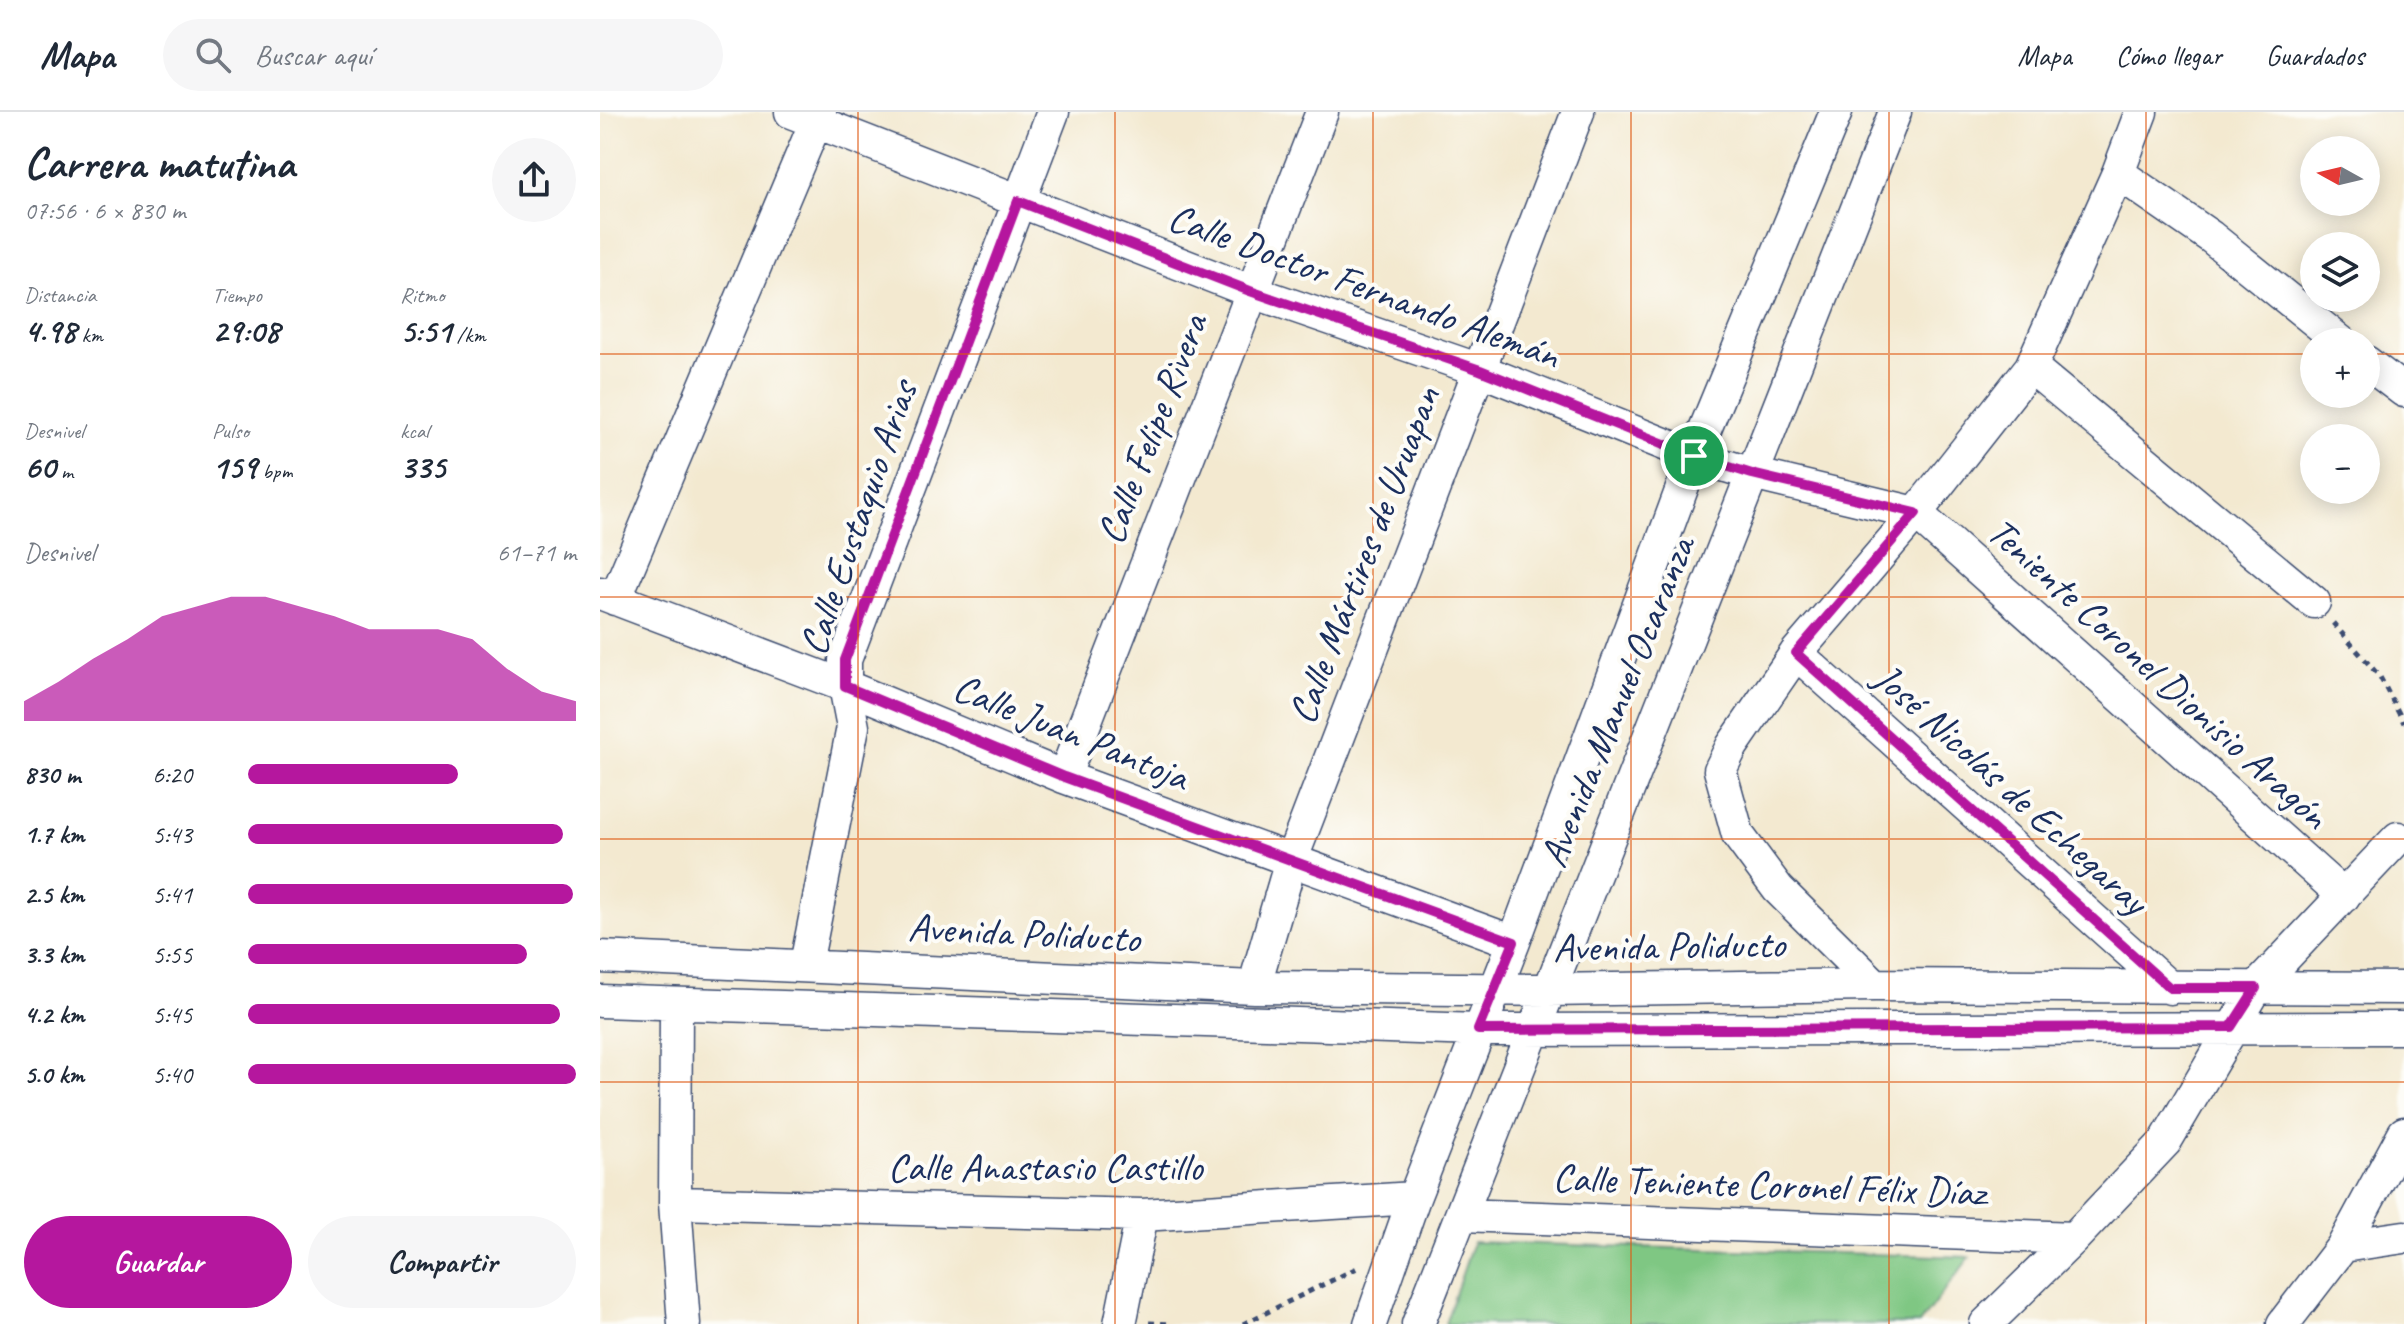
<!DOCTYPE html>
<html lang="es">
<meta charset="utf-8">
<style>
:root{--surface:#fff;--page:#f6f6f7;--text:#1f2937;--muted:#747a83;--line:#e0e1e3;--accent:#b5179e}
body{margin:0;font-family:Caveat,sans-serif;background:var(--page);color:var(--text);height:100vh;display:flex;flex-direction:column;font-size:30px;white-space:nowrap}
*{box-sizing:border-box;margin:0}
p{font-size:26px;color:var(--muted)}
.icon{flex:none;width:44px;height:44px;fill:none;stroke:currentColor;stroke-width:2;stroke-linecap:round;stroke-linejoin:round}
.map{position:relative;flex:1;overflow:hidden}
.details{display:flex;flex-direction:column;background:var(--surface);width:600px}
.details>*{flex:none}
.needle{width:52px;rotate:278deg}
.fabs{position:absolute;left:1700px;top:24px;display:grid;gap:16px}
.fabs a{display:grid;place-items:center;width:80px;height:80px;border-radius:50%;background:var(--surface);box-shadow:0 4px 20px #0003;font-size:40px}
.pin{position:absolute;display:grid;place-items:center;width:68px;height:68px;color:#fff;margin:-34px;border:4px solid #fff;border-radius:50%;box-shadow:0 2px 8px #0007}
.round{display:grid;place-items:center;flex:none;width:84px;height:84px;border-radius:42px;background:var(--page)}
.summary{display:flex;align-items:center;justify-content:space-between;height:136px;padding:0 24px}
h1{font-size:44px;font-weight:600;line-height:60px}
.stats{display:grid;grid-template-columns:repeat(3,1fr);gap:12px;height:136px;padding:8px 24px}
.stats div{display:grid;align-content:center}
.stats b{font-size:34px;font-weight:600}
.stats small{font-size:22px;font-weight:400}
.stats p{font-size:22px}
.chart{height:224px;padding:16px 24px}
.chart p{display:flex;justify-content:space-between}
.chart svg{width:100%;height:144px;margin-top:8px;fill:var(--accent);opacity:.7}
.action{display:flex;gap:16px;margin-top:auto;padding:16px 24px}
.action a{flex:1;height:92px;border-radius:48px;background:var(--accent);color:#fff;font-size:32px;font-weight:600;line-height:92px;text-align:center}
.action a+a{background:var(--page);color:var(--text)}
ul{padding:0 24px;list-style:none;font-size:26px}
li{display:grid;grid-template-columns:128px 96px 1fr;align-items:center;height:60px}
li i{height:20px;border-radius:10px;background:var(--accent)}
header{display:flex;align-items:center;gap:48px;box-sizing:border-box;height:112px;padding:0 40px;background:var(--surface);border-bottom:2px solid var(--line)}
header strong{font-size:38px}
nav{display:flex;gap:44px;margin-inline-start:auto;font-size:28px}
.search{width:560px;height:72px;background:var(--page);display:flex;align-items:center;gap:20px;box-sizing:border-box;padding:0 28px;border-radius:44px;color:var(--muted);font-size:30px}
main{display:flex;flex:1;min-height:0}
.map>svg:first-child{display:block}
.green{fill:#7fc783;stroke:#4d7b70;stroke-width:2}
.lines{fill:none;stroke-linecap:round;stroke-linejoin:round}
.minor-casing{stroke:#3b4b6f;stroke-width:35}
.path{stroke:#3b4b6f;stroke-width:5;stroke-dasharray:6 6;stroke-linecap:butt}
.minor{stroke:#fff;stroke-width:32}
.route-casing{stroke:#fff;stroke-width:16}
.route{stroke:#b5179e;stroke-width:10}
.grid{fill:none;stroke:#de5710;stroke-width:2;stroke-opacity:0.55}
.labels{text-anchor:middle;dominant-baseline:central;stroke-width:8;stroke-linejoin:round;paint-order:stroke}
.street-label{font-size:40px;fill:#1b2f5e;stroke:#fdfcf7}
</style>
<header>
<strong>Mapa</strong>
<div class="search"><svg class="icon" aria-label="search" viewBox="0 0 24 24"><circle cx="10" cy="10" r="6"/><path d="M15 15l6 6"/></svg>Buscar aquí</div>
<nav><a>Mapa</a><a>Cómo llegar</a><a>Guardados</a></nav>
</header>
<main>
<section class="details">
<div class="summary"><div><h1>Carrera matutina</h1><p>07:56 · 6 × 830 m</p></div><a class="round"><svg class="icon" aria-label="share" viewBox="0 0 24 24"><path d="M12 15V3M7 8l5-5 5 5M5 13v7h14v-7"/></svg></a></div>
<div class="stats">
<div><p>Distancia</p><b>4.98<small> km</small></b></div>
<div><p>Tiempo</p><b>29:08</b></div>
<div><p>Ritmo</p><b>5:51<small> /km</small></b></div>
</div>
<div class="stats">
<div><p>Desnivel</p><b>60<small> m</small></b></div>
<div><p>Pulso</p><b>159<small> bpm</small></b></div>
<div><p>kcal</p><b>335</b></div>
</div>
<div class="chart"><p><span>Desnivel</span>61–71 m</p>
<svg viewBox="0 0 160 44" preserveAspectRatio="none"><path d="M0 44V38L10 32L20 25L30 19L40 12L50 9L60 6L70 6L80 9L90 12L100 16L110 16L120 16L130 19L140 28L150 35L160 38V44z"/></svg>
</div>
<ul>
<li><b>830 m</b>6:20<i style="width:64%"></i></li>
<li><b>1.7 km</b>5:43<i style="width:96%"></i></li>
<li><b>2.5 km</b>5:41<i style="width:99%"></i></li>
<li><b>3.3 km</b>5:55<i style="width:85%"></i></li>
<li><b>4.2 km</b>5:45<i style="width:95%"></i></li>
<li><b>5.0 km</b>5:40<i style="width:100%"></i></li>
</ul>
<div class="action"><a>Guardar</a><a>Compartir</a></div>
</section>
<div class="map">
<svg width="1804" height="1212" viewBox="0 0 1804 1212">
<rect width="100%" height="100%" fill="#fdfcf7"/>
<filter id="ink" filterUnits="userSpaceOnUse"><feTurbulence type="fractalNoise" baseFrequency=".0125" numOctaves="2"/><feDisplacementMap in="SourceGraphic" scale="16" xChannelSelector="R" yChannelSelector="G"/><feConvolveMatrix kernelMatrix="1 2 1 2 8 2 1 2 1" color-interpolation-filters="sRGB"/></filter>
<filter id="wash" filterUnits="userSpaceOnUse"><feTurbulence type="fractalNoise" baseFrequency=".006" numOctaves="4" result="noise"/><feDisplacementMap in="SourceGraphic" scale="32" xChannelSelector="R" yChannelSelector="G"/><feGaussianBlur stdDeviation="1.8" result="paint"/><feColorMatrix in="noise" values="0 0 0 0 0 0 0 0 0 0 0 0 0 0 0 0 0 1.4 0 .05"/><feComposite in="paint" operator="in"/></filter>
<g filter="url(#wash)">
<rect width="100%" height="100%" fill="#f3e9d0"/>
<!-- green -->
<path class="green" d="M 873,1130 L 1370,1145 L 1319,1212 L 845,1212 Z"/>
</g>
<g filter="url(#ink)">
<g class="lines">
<defs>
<path id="minor" d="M 191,0 L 650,179 L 880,258 L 1094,344 L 1152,362 L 1316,401 L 1744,784
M 1518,61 L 1611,125 L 1741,230
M 1766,250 L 1804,279
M 1431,255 L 1714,490
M 0,481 L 245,574 L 464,665 L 914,830
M 15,487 L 220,0
M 1196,541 L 1570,876
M 464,665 L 722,0
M 0,845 L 654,875 L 948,878 L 1275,873 L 1804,876
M 206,852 L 253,615 L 245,574 L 245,548 L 453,0
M 1275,873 L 1178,777 L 1138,723 L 1120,658 L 1132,634 L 1196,541 L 1316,401 L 1431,255 L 1518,61 L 1541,0
M 654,875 L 691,749 L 978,0
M 0,889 L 878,918 L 1804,916
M 76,892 L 75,1091 L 84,1212
M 75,1091 L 542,1103 L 814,1086
M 861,1103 L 1474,1126
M 1743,1134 L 1804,1125
M 520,1212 L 542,1103
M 770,1212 L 814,1086 L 914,830 L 1094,344 L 1236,0
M 818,1212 L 1295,0
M 1386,1212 L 1474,1126 L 1565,1030 L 1656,876 L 1798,726
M 1683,1212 L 1743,1134 L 1804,1021"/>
</defs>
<!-- minor casing -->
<use href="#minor" class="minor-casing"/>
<!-- path -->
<path class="path" d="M 1733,511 L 1780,565 L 1804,611
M 549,1211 L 571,1212
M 643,1212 L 757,1156"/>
<!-- minor -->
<use href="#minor" class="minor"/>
</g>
</g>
<g class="lines" filter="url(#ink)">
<defs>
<path id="route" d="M 418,89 L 650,179 L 880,258 L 1094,344 L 1152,362 L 1316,401 L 1196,541 L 1570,876 L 1656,876 L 1631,915 L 878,918 L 914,830 L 464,665 L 245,574 L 245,548 Z"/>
</defs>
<!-- route casing -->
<use href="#route" class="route-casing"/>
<!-- route -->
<use href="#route" class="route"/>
</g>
<!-- grid -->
<path class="grid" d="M 258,0 L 258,1212M 515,0 L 515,1212M 773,0 L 773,1212M 1031,0 L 1031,1212M 1289,0 L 1289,1212M 1546,0 L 1546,1212M 0,242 L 1714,242M 1766,242 L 1804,242M 0,485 L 1804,485M 0,727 L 1804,727M 0,970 L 1804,970"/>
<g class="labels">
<!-- street labels -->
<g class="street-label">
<text transform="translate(764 174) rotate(20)">Calle Doctor Fernando Alemán</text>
<text transform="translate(552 317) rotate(-69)">Calle Felipe Rivera</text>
<text transform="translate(258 406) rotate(-71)">Calle Eustaquio Arias</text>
<text transform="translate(764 443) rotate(-69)">Calle Mártires de Uruapan</text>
<text transform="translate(1558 561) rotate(42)">Teniente Coronel Dionisio Aragón</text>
<text transform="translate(1017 590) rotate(-68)">Avenida Manuel Ocaranza</text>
<text transform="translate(471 620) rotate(22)">Calle Juan Pantoja</text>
<text transform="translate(1411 677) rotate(42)">José Nicolás de Echegaray</text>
<text transform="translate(424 821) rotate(3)">Avenida Poliducto</text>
<text transform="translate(1069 834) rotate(-1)">Avenida Poliducto</text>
<text x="445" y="1055">Calle Anastasio Castillo</text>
<text transform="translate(1169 1073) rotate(2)">Calle Teniente Coronel Félix Díaz</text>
</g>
</g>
</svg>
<div class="fabs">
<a><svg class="needle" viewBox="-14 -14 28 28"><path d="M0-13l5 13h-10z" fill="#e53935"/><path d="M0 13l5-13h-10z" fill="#747a83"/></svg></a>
<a><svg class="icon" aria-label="layers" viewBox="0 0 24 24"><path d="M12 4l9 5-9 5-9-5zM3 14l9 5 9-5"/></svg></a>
<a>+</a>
<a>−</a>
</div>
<div class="pin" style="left:1094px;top:344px;background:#1e9e55"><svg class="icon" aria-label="arrive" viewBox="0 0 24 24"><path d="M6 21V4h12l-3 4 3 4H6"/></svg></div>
</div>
</main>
